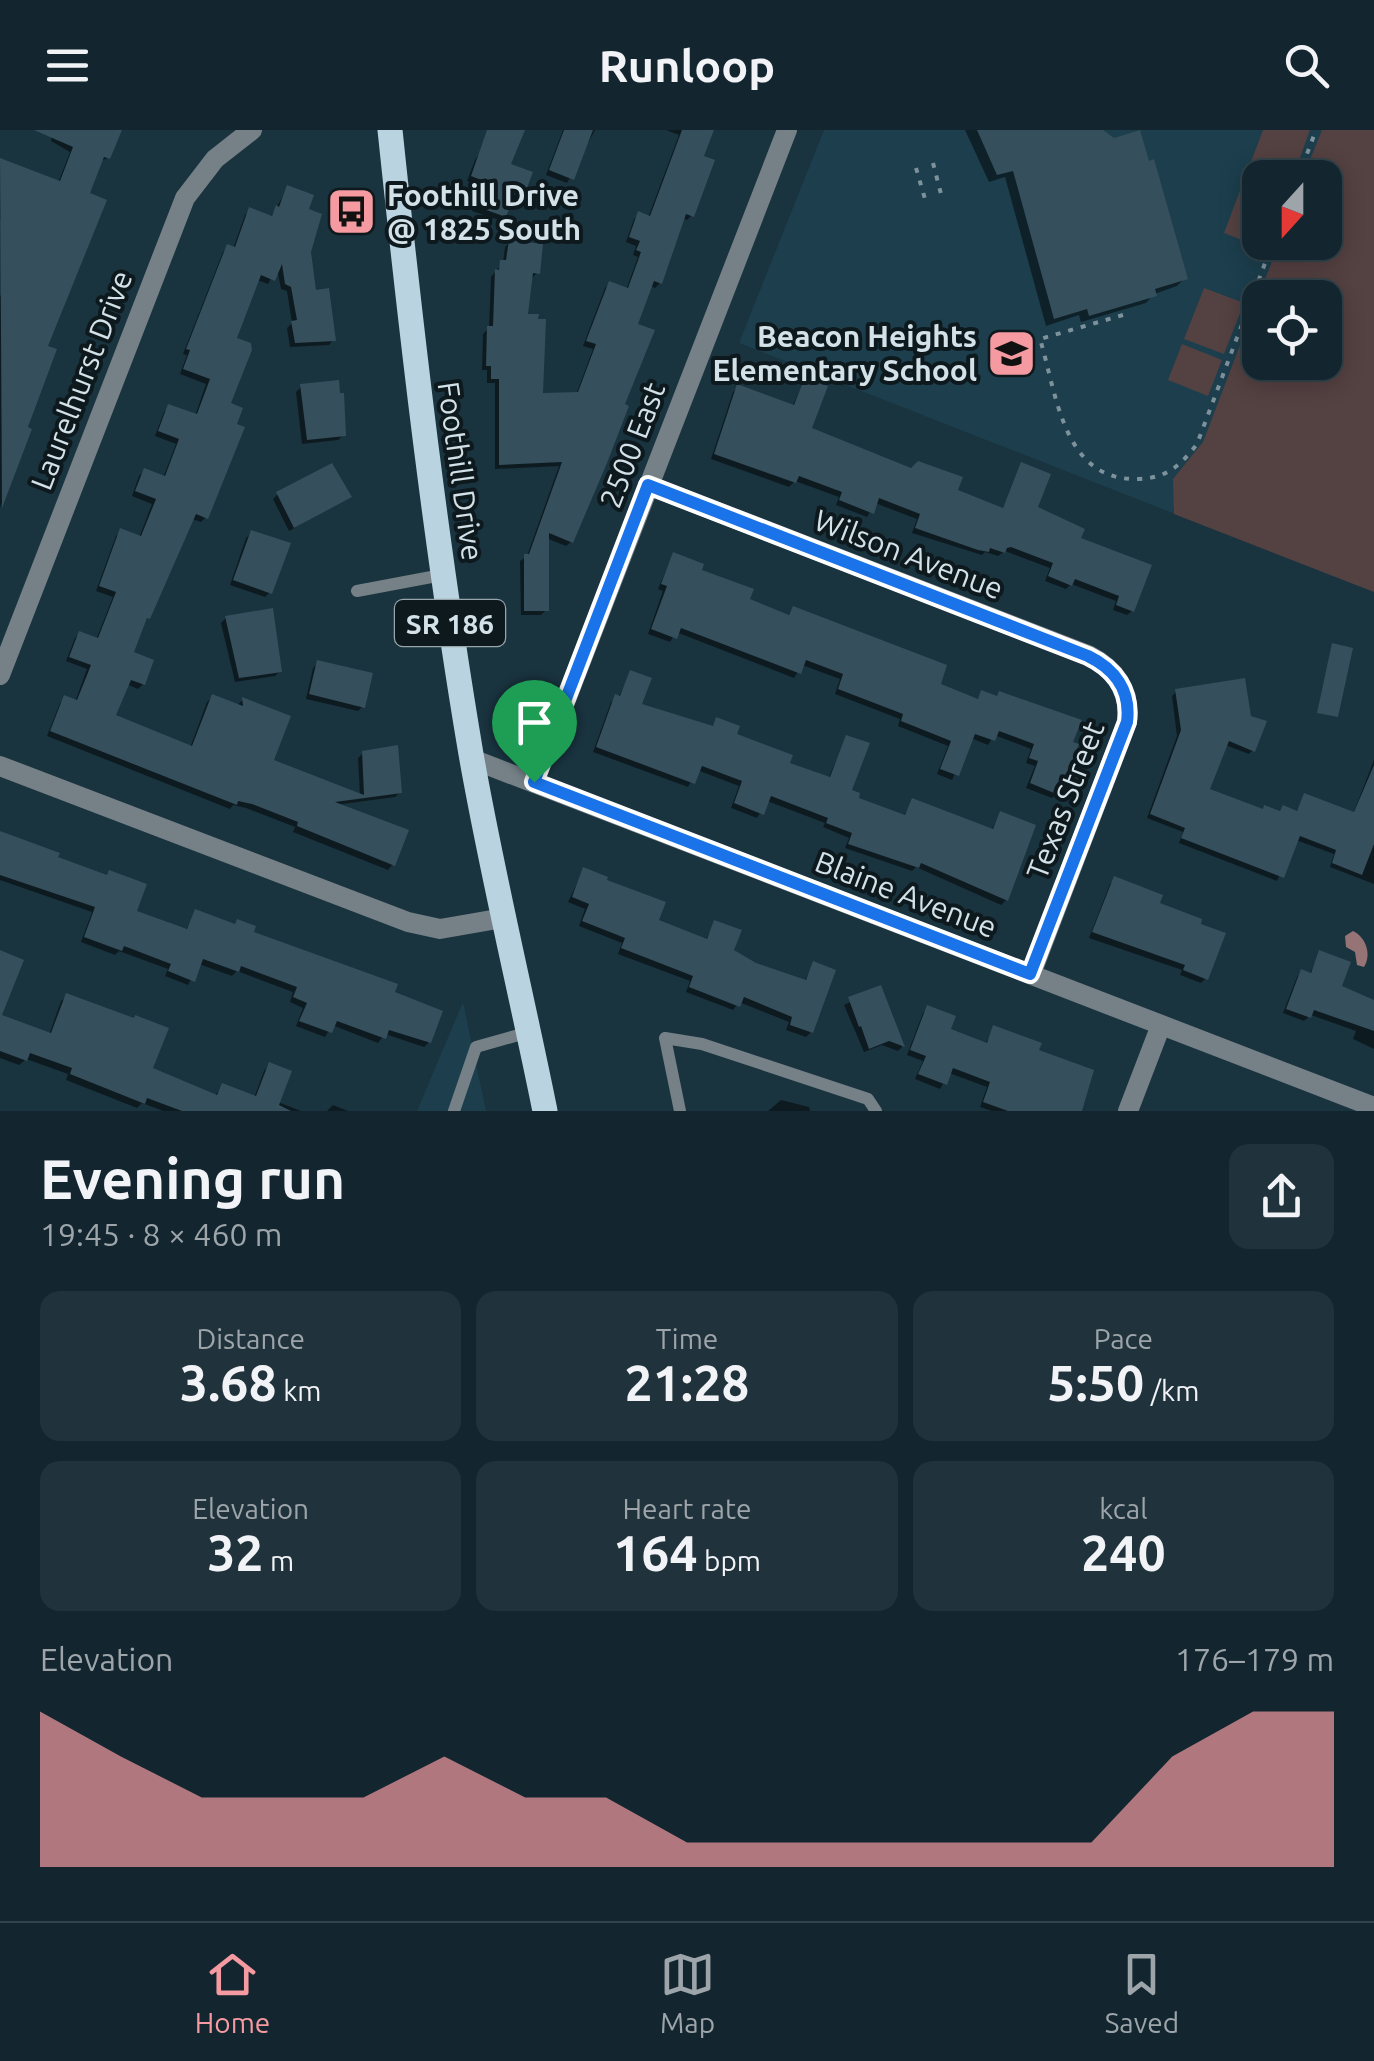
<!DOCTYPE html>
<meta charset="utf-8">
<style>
:root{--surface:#13262f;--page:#20323b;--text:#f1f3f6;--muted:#9da5aa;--line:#32434b;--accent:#f49aa0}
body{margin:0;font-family:Ubuntu,sans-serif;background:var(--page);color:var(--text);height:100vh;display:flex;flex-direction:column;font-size:38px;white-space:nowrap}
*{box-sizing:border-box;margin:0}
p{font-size:32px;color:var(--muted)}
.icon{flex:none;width:55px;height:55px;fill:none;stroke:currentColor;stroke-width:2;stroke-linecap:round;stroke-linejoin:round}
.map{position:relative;height:981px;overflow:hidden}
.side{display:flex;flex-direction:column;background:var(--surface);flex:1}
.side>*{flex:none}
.needle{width:65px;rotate:201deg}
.controls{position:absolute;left:1242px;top:30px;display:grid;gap:20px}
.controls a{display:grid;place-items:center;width:100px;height:100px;border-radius:20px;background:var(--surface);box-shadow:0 5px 25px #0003,0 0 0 2px var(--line);font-size:50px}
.pin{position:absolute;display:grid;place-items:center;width:85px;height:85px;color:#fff;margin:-102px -42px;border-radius:50% 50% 50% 0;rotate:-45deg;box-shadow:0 0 10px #0007}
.pin .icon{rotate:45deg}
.round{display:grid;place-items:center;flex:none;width:105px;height:105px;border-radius:20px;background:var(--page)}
.summary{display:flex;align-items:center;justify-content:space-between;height:170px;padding:0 40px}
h1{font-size:55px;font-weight:700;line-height:75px}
.metrics{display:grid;grid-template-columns:repeat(3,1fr);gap:15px;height:170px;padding:10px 40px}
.metrics div{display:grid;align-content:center;border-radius:20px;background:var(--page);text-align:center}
.metrics b{font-size:50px;font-weight:700}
.metrics small{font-size:28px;font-weight:400}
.metrics p{font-size:28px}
.chart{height:280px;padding:20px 40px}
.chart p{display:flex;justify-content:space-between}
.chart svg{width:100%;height:180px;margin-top:10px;fill:var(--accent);opacity:.7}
header{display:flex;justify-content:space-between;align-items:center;height:130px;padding:0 40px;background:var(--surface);font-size:45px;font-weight:700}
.dock{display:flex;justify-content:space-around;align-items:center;height:140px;border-top:2px solid var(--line);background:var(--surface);font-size:28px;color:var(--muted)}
.dock a{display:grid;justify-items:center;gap:5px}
.dock .current{color:var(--accent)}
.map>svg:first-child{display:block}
.built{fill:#1c3e4d;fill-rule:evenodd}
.green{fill:#544142;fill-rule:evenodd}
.water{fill:#967475}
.shadow{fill:#0007}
.building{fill:#354f5c}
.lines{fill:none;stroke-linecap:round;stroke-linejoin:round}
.path{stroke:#7e929c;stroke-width:4;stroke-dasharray:5 8;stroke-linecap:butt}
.service{stroke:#758187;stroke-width:12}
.minor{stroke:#758187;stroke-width:20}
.primary{stroke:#bad3e0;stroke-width:25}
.route-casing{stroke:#fff;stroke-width:20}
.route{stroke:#1a73e8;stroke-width:12}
.labels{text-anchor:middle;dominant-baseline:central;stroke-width:8;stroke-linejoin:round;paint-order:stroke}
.shield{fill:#0e191e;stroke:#98a6ac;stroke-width:2.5}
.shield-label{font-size:28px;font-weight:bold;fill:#d3e2e9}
.poi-label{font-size:30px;font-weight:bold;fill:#d3e2e9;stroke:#0e191e;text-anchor:start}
.street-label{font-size:30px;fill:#d3e2e9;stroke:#0e191e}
</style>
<header><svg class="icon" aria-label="menu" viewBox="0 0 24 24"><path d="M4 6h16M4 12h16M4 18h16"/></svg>Runloop<svg class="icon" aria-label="search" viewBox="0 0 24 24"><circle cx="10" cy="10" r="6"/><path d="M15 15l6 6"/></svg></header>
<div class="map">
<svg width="1374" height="981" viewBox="0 0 1374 981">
<rect width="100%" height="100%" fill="#19333f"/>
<!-- built -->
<path class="built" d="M 824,0 L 1374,0 L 1374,462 L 739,213 ZM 1260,48 L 1325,48 L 1325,112 L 1260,112 ZM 1260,168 L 1325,168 L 1325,232 L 1260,232 Z
M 463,872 L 486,981 L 417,981 Z"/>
<!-- green -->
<path class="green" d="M 1263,0 L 1310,0 L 1293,47 L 1260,48 L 1260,112 L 1268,113 L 1266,119 L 1224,103 Z
M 1322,0 L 1374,0 L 1374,462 L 1174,384 L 1173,349 L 1203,312 L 1279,113 L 1325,112 L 1325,48 L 1303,47 ZM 1260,168 L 1325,168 L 1325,232 L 1260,232 Z
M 1204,158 L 1244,173 L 1224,224 L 1184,209 Z
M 1182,214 L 1222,230 L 1208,266 L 1168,250 Z"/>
<!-- water -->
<path class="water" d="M 1353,801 C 1366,807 1372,825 1364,837 L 1357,835 L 1355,822 L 1346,817 L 1345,806 Z"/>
<!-- shadow -->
<path class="shadow" d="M 53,0 L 119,0 L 108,28 L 100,31 L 87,64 L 45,217 L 54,221 L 0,378 L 0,167 L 26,99 L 0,89 L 0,30 L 58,53 L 70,22 L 51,11 Z
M 495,0 L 522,0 L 508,35 L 522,65 L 517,69 L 511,67 L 499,90 L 472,81 L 481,56 L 467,51 L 475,30 Z
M 563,0 L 595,0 L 567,53 L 546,45 Z
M 666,0 L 711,0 L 701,27 L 692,85 L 687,90 L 682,88 L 660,153 L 655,158 L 650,156 L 635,195 L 571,412 L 566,416 L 546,408 L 546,480 L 541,485 L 521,485 L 520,431 L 527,426 L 559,336 L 495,339 L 495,253 L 487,253 L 487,240 L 482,240 L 483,204 L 489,198 L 491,147 L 503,133 L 505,117 L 510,112 L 537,143 L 532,148 L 525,186 L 540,266 L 576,265 L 593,219 L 583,216 L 605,158 L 610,154 L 626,160 L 638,127 L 633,125 L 636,116 L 626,112 L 634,89 L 639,84 L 648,88 L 679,5 Z
M 965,0 L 1099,0 L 1148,34 L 1185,148 L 1177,156 L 1154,164 L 1146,173 L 1081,192 L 1079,185 L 1046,196 L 1005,47 L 989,52 Z
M 288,58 L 305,81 L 314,163 L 333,210 L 329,215 L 290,217 L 287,198 L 292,193 L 287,161 L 281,159 L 277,138 L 268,154 L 257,150 L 234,210 L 228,275 L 206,387 L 201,392 L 192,389 L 130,524 L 143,554 L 138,559 L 126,554 L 113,586 L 190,618 L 207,572 L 212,567 L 236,576 L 243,570 L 271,632 L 360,666 L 358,628 L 363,623 L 400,662 L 395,667 L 335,675 L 392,735 L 388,740 L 293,702 L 295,697 L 246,678 L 233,675 L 230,679 L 47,606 L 60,573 L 65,568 L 75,572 L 87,539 L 66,531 L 75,508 L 80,504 L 96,510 L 113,467 L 96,461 L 116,406 L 121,401 L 139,408 L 152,374 L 132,366 L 139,346 L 144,341 L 163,348 L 176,314 L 155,306 L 164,282 L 169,277 L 195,286 L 206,254 L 180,244 L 187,225 L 183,224 L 223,122 L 228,117 L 233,119 L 245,85 L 250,80 L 270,88 Z
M 805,250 L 809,299 L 955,362 L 1002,380 L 1022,335 L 1035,379 L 1078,409 L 1132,481 L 1127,485 L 1113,480 L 1116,471 L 1071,454 L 1066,459 L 1045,451 L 1050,438 L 1005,421 L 998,426 L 985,422 L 982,425 L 912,403 L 917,389 L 875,373 L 867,387 L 836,375 L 839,367 L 795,351 L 789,357 L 711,329 L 733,262 L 738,257 L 792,277 Z
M 301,257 L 343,305 L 338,310 L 302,314 L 296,262 Z
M 278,364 L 349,367 L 289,401 L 273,369 Z
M 251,403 L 270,462 L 265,467 L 230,455 L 246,408 Z
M 673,425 L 747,471 L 787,487 L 793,478 L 937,555 L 976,571 L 982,563 L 995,568 L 999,564 L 1078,592 L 1057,663 L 1052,668 L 1026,658 L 1035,636 L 1026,633 L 1031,619 L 994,605 L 988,615 L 971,608 L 952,650 L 937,644 L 948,616 L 898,596 L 900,589 L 835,564 L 840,549 L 802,535 L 794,548 L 676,502 L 670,512 L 648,504 L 663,461 L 658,459 Z
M 226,488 L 280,541 L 275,546 L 235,552 L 221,493 Z
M 318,533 L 363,576 L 358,581 L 306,569 L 313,538 Z
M 631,543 L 638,575 L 711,598 L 717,590 L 734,606 L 787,634 L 828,649 L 847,607 L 849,662 L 856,669 L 903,687 L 913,671 L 991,701 L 1000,684 L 1033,696 L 1006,770 L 1001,775 L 916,737 L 912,741 L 845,718 L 849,708 L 823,697 L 825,693 L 767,671 L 757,688 L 731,678 L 739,656 L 697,640 L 688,657 L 593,622 L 611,572 L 618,568 Z
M 1176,562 L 1253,620 L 1249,624 L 1225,615 L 1207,660 L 1262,681 L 1296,683 L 1304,666 L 1353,684 L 1374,630 L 1374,754 L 1330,737 L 1334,724 L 1296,710 L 1277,751 L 1179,713 L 1183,702 L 1147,688 L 1177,606 L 1172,566 Z
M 0,701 L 55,729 L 134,782 L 185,801 L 196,782 L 392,863 L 429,912 L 424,917 L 385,904 L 378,913 L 332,895 L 325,907 L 296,896 L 303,878 L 290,872 L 293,862 L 237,841 L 232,846 L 199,834 L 188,855 L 165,846 L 168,839 L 119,821 L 115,825 L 81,812 L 92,782 L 0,750 Z
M 584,739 L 656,792 L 705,811 L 715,793 L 731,821 L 755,835 L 804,852 L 814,834 L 811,902 L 806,907 L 786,900 L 789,892 L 739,872 L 733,880 L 686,862 L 690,851 L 618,824 L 622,813 L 579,796 L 585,779 L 568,772 Z
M 1115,749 L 1157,774 L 1206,848 L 1201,853 L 1180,845 L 1182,840 L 1089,808 L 1110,754 Z
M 1320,823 L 1339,858 L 1374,872 L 1374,919 L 1353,909 L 1356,901 L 1311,885 L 1304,891 L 1283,883 L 1297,847 L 1301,842 L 1309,845 Z
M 880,858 L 902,917 L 898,921 L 882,915 L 864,922 L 844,875 Z
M 67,866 L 150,939 L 214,967 L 222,956 L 254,968 L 264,941 L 269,935 L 278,972 L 301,981 L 163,981 L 142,973 L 137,978 L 66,950 L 68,944 L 26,929 L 19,935 L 0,928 L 0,887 L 49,905 L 61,871 Z
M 928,878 L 948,901 L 985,915 L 994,898 L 1036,921 L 1079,981 L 992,981 L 980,977 L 987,957 L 949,943 L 940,959 L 915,949 L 923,931 L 907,925 L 923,883 Z
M 781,970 L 809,977 L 810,981 L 768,981 Z
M 333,975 L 348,981 L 327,981 Z"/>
<!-- building -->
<path class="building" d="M 34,0 L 122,0 L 110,29 L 104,27 L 90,63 L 107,70 L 48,216 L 57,219 L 28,297 L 32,299 L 2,378 L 0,28 L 60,51 L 73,17 Z
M 487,0 L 525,0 L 511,34 L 533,42 L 524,66 L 515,63 L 506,87 L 475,76 L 484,51 L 471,46 Z
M 564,0 L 593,0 L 574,50 L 549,40 Z
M 682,0 L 714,0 L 704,26 L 715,30 L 694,87 L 686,84 L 662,154 L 654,151 L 638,194 L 655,200 L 625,274 L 629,276 L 607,333 L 573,413 L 549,403 L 549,481 L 524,481 L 524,424 L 529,424 L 562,332 L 499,335 L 499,249 L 491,249 L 491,236 L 486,236 L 487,196 L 493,196 L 495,139 L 499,140 L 500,130 L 506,130 L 509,110 L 543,114 L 540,144 L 533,143 L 528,184 L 539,184 L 538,189 L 546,189 L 543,263 L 578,262 L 596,214 L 586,211 L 609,151 L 628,158 L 641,122 L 636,120 L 640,111 L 629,107 L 638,81 L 650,86 Z
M 977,0 L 1103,0 L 1114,8 L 1140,0 L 1149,31 L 1154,29 L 1188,149 L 1155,159 L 1157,166 L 1089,186 L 1087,179 L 1054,189 L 1013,41 L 997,45 Z
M 287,55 L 314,65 L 309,79 L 322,84 L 311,122 L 316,160 L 329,158 L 336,211 L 295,213 L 291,191 L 297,190 L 291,157 L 285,154 L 282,134 L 275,151 L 261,145 L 237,208 L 251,213 L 252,220 L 231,273 L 243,278 L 237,294 L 245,297 L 208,389 L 196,384 L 150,489 L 147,488 L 134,522 L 154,530 L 145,555 L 131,550 L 116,585 L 192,616 L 212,564 L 243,576 L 242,567 L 291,586 L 274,630 L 364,665 L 362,621 L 398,615 L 402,663 L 335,672 L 409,700 L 395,736 L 297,696 L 298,692 L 252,674 L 238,671 L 237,675 L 50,601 L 64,565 L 77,570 L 91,535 L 69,527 L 79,501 L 98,508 L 116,462 L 99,456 L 120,398 L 141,406 L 156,369 L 135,361 L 144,338 L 165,346 L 179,309 L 158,301 L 168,274 L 197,284 L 210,249 L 183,239 L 190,220 L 186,219 L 227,114 L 235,117 L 249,77 L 272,86 L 276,75 L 279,77 Z
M 805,247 L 828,256 L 812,298 L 911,338 L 918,331 L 963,347 L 958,360 L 1003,378 L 1021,332 L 1051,344 L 1038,377 L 1085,399 L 1081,408 L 1152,435 L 1134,482 L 1116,475 L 1119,466 L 1075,449 L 1072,456 L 1048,446 L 1053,433 L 1011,417 L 1007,418 L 1005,423 L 990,418 L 989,422 L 978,420 L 915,398 L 920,384 L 879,368 L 874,384 L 839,370 L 842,362 L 799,346 L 796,353 L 714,324 L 737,254 L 794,275 Z
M 339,250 L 340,263 L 344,263 L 346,306 L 307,310 L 300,254 Z
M 332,333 L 352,367 L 294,398 L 276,362 Z
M 251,400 L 291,413 L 272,464 L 233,450 Z
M 673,422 L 704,434 L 702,440 L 754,459 L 750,469 L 789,485 L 793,476 L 947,535 L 941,554 L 978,569 L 981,560 L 997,566 L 999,561 L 1082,590 L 1073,612 L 1079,614 L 1059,665 L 1030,653 L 1038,631 L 1029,628 L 1034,614 L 999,601 L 995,611 L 975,604 L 959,646 L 940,639 L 951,611 L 901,591 L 903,584 L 838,559 L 843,544 L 806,530 L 801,544 L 681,498 L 677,509 L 651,499 L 667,456 L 661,454 Z
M 273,478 L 282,542 L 239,548 L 225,486 Z
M 1332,513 L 1353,518 L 1338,587 L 1317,583 Z
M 317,530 L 373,543 L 365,578 L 309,564 Z
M 630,540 L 652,548 L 642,574 L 713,596 L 716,587 L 740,596 L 737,604 L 793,625 L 790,633 L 830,647 L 846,605 L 870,613 L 852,660 L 860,663 L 859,668 L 905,685 L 912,668 L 993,699 L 1000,681 L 1036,695 L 1008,771 L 921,733 L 919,738 L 848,714 L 852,703 L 826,693 L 828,688 L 771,666 L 764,685 L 734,673 L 742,651 L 702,636 L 695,654 L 596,617 L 615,564 L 620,566 Z
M 1245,548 L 1251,586 L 1267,591 L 1255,622 L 1229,611 L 1210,659 L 1263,679 L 1264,675 L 1280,681 L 1283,675 L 1297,681 L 1304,663 L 1354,682 L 1374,635 L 1374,714 L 1362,745 L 1332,733 L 1336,720 L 1300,706 L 1284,748 L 1181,708 L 1185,698 L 1150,684 L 1181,600 L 1175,559 Z
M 0,701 L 60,723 L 58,727 L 107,745 L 109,740 L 147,754 L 137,781 L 187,799 L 195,779 L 235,794 L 237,789 L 256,796 L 254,802 L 398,854 L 395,862 L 443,881 L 431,913 L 389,900 L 386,909 L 337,891 L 332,903 L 299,891 L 307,873 L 293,867 L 297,857 L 241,836 L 239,842 L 203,829 L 195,852 L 168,841 L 171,834 L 124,816 L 122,821 L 84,807 L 95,777 L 0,745 Z
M 583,737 L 608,747 L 607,750 L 666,772 L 659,790 L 707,809 L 714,790 L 742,800 L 734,820 L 756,833 L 806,850 L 813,831 L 836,840 L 813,903 L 790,895 L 792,887 L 744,867 L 740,877 L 689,857 L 693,846 L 621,818 L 625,808 L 582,791 L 589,774 L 572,767 Z
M 1114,746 L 1163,765 L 1160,773 L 1202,789 L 1201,794 L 1226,803 L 1208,850 L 1183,840 L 1185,835 L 1092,802 Z
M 0,820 L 24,830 L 2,885 L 51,903 L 66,863 L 134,888 L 135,885 L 169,898 L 153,938 L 217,965 L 222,953 L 256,966 L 269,932 L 292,941 L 279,975 L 291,981 L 182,981 L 147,968 L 145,974 L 70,944 L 72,938 L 30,923 L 27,931 L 0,921 Z
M 1319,820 L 1351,832 L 1342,856 L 1374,870 L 1374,901 L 1314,880 L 1311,888 L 1286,879 L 1301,839 L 1311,843 Z
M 881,855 L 905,917 L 889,911 L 869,919 L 861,896 L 859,897 L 848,867 Z
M 927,875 L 956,886 L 951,899 L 987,913 L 993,895 L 1042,913 L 1039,920 L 1094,940 L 1082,981 L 1008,981 L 983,972 L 990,952 L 953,938 L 947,955 L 918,944 L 926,926 L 910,920 Z"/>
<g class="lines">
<!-- path -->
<path class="path" d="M 933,33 L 941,64
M 916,38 L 925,69
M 1298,48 L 1316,0
M 1123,185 L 1040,209 C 1057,265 1063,352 1139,349 C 1167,348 1181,335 1197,314 L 1273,112"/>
<!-- service -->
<path class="service" d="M 357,461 L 442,445
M 454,981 L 476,917 L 529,902
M 680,981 L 665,908 L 702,914 L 868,969 L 876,981"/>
<!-- minor -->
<path class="minor" d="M 648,355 L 1088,525 C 1115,539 1131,561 1127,592 L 1031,844
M 0,545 L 185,68 L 215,29 L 252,0
M 472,629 L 1374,977
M 0,636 L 408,792 L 440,799 L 503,788
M 534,652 L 787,0
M 1128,981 L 1161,895"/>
<!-- primary -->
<path class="primary" d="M 390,0 C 412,209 436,417 471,624 C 492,744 521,862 545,981"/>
</g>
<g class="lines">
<defs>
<path id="route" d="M 648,355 L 1088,526 C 1115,539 1131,561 1127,592 L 1030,844 L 534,652 Z"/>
</defs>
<!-- route casing -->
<use href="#route" class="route-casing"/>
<!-- route -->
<use href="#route" class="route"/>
</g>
<!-- icons -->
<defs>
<symbol id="bus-square" viewBox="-11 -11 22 22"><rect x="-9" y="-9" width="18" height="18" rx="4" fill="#f49aa0" stroke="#0e191e"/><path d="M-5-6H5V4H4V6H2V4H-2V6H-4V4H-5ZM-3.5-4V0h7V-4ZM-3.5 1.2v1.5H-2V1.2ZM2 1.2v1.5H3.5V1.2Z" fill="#111"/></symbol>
<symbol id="school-square" viewBox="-11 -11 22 22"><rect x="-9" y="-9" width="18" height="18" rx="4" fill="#f49aa0" stroke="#0e191e"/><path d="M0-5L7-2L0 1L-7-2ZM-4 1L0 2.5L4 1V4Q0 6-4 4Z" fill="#111"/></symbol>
</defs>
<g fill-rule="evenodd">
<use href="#bus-square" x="324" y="54" width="55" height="55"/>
<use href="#school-square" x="984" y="196" width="55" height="55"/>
</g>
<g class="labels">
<!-- shield labels -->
<rect class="shield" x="395" y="470" width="110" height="46" rx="8"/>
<g class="shield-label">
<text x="450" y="493">SR 186</text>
</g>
<!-- poi labels -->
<g class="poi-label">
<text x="387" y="65">Foothill Drive<tspan x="387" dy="34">@ 1825 South</tspan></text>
<text x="977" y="206" text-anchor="end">Beacon Heights<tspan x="977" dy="34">Elementary School</tspan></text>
</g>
<!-- street labels -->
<g class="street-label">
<text transform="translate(81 250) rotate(-69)">Laurelhurst Drive</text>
<text transform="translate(632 315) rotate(-69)">2500 East</text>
<text transform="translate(461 341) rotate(82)">Foothill Drive</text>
<text transform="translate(909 424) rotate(21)">Wilson Avenue</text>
<text transform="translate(1065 670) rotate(-69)">Texas Street</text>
<text transform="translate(906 764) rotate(21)">Blaine Avenue</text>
</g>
</g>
</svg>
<div class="controls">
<a><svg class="needle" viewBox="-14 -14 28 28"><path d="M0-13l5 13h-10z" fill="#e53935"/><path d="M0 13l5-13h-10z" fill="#9da5aa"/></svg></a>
<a><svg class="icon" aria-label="locate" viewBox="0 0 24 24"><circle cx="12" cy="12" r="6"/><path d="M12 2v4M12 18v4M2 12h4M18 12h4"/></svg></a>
</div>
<div class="pin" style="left:534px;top:652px;background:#1e9e55"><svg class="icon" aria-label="arrive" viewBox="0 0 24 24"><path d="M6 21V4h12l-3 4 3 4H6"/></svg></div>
</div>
<section class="side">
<div class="summary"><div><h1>Evening run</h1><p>19:45 · 8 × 460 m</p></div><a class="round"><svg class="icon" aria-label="share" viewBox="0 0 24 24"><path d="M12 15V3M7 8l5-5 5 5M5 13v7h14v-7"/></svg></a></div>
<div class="metrics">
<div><p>Distance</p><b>3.68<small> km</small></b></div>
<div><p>Time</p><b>21:28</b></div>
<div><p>Pace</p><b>5:50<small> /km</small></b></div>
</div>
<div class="metrics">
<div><p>Elevation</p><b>32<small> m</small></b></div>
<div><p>Heart rate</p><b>164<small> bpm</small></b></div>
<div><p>kcal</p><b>240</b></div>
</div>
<div class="chart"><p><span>Elevation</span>176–179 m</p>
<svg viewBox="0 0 160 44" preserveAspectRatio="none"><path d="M0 44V6L10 17L20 27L30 27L40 27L50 17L60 27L70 27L80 38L90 38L100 38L110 38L120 38L130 38L140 17L150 6L160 6V44z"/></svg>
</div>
</section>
<nav class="dock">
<a class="current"><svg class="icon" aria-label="home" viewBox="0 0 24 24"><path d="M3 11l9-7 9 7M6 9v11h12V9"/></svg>Home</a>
<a><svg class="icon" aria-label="map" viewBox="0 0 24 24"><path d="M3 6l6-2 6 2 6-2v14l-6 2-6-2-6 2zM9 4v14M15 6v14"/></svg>Map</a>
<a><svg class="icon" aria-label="saved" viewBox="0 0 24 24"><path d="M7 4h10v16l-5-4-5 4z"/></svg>Saved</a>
</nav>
